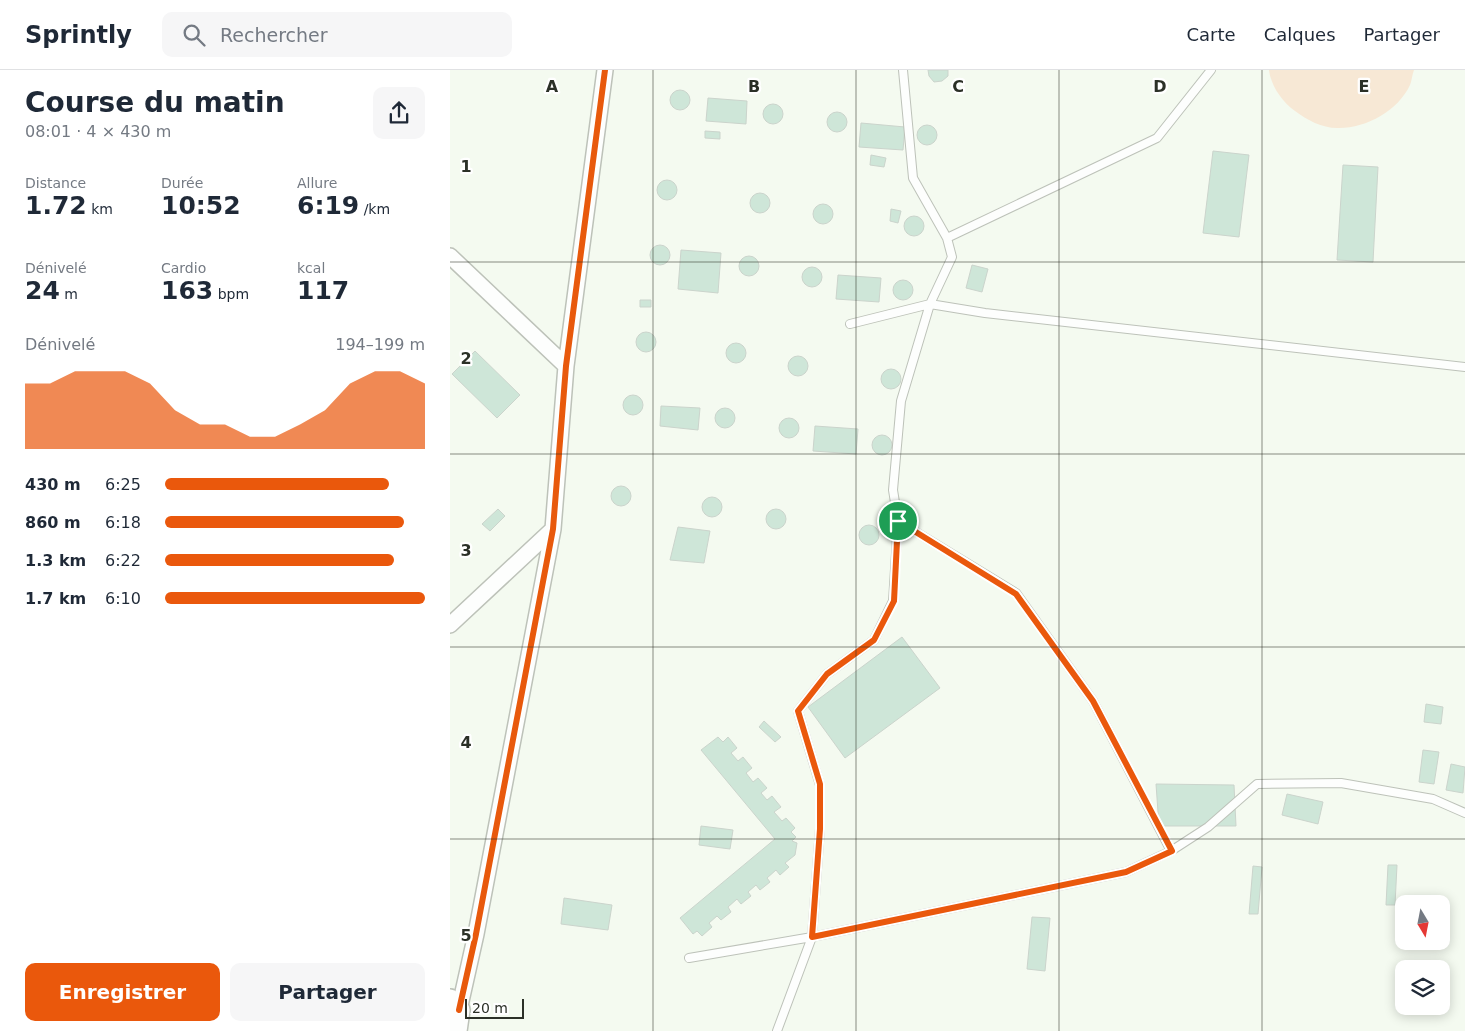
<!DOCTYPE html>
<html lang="fr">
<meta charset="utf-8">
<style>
:root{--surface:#fff;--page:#f6f6f7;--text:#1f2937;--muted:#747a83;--line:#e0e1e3;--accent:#ea580c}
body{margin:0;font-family:"DejaVu Sans",sans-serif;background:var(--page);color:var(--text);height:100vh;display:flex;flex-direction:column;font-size:19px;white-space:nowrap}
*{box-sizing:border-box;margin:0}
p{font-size:16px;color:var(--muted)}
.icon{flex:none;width:28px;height:28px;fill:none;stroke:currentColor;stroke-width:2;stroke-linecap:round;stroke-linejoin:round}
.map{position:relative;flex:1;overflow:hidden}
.sheet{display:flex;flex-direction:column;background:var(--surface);width:450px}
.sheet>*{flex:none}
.needle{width:32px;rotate:170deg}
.tools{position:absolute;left:945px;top:825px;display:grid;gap:10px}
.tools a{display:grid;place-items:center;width:55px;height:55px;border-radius:10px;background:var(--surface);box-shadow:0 2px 12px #0003;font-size:25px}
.scale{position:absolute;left:15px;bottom:12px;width:59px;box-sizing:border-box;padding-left:5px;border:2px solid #2b3027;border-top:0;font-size:14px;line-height:18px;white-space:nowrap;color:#2b3027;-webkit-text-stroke:4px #fff;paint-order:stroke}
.pin{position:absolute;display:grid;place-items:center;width:42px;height:42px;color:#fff;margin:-21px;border:2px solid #fff;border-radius:50%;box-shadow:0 1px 5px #0007}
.round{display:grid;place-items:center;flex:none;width:52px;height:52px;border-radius:10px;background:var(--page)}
.headline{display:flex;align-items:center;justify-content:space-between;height:85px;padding:0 25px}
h1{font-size:28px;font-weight:600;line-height:38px}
.metrics{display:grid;grid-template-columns:repeat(3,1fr);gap:8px;height:85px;padding:5px 25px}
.metrics div{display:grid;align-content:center}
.metrics b{font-size:25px;font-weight:600}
.metrics small{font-size:14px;font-weight:400}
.metrics p{font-size:14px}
.chart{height:140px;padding:10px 25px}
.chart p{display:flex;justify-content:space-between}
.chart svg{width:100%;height:90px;margin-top:5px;fill:var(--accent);opacity:.7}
.action{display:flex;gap:10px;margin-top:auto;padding:10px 25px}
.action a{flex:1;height:58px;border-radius:10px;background:var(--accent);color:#fff;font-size:20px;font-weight:600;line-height:58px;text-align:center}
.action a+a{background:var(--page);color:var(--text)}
ul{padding:0 25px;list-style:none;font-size:16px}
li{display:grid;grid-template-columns:80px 60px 1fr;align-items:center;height:38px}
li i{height:12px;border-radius:6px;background:var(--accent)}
header{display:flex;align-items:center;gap:30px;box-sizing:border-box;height:70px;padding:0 25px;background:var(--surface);border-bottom:1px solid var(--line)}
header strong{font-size:24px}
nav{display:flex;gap:28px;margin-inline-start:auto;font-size:18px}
.search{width:350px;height:45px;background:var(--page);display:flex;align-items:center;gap:12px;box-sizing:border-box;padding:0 18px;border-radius:10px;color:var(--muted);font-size:19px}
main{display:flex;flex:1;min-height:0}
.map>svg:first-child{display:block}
.green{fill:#f7e8d5}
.building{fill:#cee6d8;stroke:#cbd4cc}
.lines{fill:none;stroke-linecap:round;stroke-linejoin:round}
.lane-casing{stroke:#bdc2b9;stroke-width:10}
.street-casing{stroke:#bdc2b9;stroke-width:18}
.secondary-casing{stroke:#bdc2b9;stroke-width:24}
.lane{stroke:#fdfefd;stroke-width:8}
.street{stroke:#fdfefd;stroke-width:15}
.secondary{stroke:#fdfefd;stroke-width:21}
.cycleway-casing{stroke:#fff;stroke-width:9}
.cycleway{stroke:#e8590c;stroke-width:6}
.route-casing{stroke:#fff;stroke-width:10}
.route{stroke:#ea580c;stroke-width:6}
.grid{fill:none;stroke:#2b3027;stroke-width:1;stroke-opacity:0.55}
.grid-label{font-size:16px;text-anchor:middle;font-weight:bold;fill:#2b3027;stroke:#fff;stroke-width:4.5;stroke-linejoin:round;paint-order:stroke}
</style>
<header>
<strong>Sprintly</strong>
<div class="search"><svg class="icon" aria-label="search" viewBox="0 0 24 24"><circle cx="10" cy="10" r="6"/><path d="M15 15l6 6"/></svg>Rechercher</div>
<nav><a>Carte</a><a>Calques</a><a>Partager</a></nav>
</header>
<main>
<section class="sheet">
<div class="headline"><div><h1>Course du matin</h1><p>08:01 · 4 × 430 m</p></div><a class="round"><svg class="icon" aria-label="share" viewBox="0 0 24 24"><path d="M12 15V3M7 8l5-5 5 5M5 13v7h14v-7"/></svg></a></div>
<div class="metrics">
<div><p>Distance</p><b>1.72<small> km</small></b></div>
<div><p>Durée</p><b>10:52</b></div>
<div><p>Allure</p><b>6:19<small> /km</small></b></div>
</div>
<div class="metrics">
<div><p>Dénivelé</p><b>24<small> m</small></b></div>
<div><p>Cardio</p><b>163<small> bpm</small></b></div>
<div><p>kcal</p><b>117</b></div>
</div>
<div class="chart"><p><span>Dénivelé</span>194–199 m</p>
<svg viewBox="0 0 160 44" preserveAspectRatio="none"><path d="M0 44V12L10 12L20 6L30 6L40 6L50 12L60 25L70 32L80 32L90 38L100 38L110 32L120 25L130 12L140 6L150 6L160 12V44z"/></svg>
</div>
<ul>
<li><b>430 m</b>6:25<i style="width:86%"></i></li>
<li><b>860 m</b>6:18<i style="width:92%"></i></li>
<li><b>1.3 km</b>6:22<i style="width:88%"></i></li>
<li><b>1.7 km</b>6:10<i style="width:100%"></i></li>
</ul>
<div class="action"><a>Enregistrer</a><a>Partager</a></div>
</section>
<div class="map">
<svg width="1015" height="961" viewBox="0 0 1015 961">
<rect width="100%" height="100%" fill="#f4faf0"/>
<!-- green -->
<path class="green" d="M 819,0 L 964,0 C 962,5 962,10 960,15 C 948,41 915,59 887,58 C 872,58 857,50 845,41 C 832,32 821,16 819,0 Z"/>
<!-- building -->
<path class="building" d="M 478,0 L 498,0 L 498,6 L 492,11 L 484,12 L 479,6 Z
M220 30a10 10 0 1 1 20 0a10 10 0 1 1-20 0Z
M 258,28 L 297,31 L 296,54 L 256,51 Z
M313 44a10 10 0 1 1 20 0a10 10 0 1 1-20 0Z
M377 52a10 10 0 1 1 20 0a10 10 0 1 1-20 0Z
M 411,53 L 455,57 L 453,80 L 409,77 Z
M467 65a10 10 0 1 1 20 0a10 10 0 1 1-20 0Z
M 255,61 L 270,62 L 270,69 L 255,68 Z
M 763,81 L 799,85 L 789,167 L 753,163 Z
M 421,85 L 436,88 L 434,97 L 420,95 Z
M 893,95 L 928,97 L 923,192 L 887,190 Z
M207 120a10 10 0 1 1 20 0a10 10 0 1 1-20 0Z
M300 133a10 10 0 1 1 20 0a10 10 0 1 1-20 0Z
M363 144a10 10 0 1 1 20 0a10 10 0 1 1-20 0Z
M 441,139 L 451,141 L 448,153 L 440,151 Z
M454 156a10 10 0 1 1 20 0a10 10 0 1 1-20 0Z
M200 185a10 10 0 1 1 20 0a10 10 0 1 1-20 0Z
M 231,180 L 271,183 L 268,223 L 228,219 Z
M289 196a10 10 0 1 1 20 0a10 10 0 1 1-20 0Z
M 522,195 L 538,199 L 532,222 L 516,218 Z
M352 207a10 10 0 1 1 20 0a10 10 0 1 1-20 0Z
M 388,205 L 431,208 L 429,232 L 386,229 Z
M443 220a10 10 0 1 1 20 0a10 10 0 1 1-20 0Z
M 190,230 L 201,230 L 201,237 L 190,237 Z
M186 272a10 10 0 1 1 20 0a10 10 0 1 1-20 0Z
M276 283a10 10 0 1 1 20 0a10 10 0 1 1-20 0Z
M 25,281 L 70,325 L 47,348 L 2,304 Z
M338 296a10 10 0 1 1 20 0a10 10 0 1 1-20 0Z
M431 309a10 10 0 1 1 20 0a10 10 0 1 1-20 0Z
M173 335a10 10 0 1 1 20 0a10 10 0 1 1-20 0Z
M 211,336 L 250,338 L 248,360 L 210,356 Z
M265 348a10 10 0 1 1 20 0a10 10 0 1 1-20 0Z
M329 358a10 10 0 1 1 20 0a10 10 0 1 1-20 0Z
M 365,356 L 408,359 L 406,384 L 363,381 Z
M422 375a10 10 0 1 1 20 0a10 10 0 1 1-20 0Z
M161 426a10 10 0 1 1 20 0a10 10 0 1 1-20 0Z
M252 437a10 10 0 1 1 20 0a10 10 0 1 1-20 0Z
M316 449a10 10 0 1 1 20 0a10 10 0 1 1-20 0Z
M 48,439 L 55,446 L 40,461 L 32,454 Z
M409 465a10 10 0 1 1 20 0a10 10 0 1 1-20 0Z
M 228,457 L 260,461 L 254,493 L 220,490 Z
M 452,567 L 490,618 L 395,688 L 358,637 Z
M 976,634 L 993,637 L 991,654 L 974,652 Z
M 314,651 L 331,667 L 325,672 L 309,657 Z
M 268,667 L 273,672 L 278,667 L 287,678 L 281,683 L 288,691 L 293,687 L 302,698 L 296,703 L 303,712 L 308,708 L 317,718 L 311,723 L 317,730 L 322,726 L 331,737 L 324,742 L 332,751 L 336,748 L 345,758 L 341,762 L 346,767 L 342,771 L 347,773 L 345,785 L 335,793 L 339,797 L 330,805 L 326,800 L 317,808 L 320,812 L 310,820 L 306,815 L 298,822 L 301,826 L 291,834 L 287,829 L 278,837 L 281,842 L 271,850 L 267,846 L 259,853 L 262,857 L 252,866 L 247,861 L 243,864 L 230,848 L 325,769 L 251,680 Z
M 973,680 L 989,682 L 984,714 L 969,712 Z
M 1001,694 L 1015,697 L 1013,723 L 996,720 Z
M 706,714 L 784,715 L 786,756 L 709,756 Z
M 837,724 L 873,732 L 868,754 L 832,745 Z
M 251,756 L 283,760 L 280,779 L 249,775 Z
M 938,795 L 947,795 L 945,835 L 936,835 Z
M 803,796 L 812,797 L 808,844 L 799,844 Z
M 114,828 L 162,835 L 158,860 L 111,854 Z
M 582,847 L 600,848 L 595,901 L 577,899 Z"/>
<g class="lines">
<defs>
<path id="lane" d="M 453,0 L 463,108 L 497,168 L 502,187 L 480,234 L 451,331 L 443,420 L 448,451 L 566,523 L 643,631 L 721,781
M 497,168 L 707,68 L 761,0
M 400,254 L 480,234 L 535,243 L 1015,297
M 239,888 L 362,867 L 676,802 L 721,781 L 758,757 L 807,714 L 891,713 L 983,729 L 1015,743
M 327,961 L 362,867 L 370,759 L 370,715 L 348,641 L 377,604 L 424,570 L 443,531 L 448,451"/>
<path id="street" d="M 0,186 L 116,296
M 0,555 L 103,459
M 9,940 L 26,864 L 103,459 L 116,296 L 155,0"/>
<path id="secondary" d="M 0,930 L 9,940 L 6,961"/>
</defs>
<!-- lane casing -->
<use href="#lane" class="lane-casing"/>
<!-- street casing -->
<use href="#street" class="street-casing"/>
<!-- secondary casing -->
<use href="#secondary" class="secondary-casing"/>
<!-- lane -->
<use href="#lane" class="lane"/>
<!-- street -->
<use href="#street" class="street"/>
<!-- secondary -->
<use href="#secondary" class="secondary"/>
<defs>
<path id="cycleway" d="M 9,940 L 26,864 L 103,459 L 116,296 L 155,0"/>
</defs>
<!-- cycleway casing -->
<use href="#cycleway" class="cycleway-casing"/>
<!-- cycleway -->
<use href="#cycleway" class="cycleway"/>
</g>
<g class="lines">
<defs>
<path id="route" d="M 448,451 L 566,524 L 643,631 L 722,781 L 676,802 L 362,867 L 370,759 L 370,714 L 348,641 L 377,604 L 424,570 L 444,531 Z"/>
</defs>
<!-- route casing -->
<use href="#route" class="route-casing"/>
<!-- route -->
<use href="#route" class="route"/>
</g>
<!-- grid -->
<path class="grid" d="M 203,0 L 203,961M 406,0 L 406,961M 609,0 L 609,961M 812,0 L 812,961M 0,192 L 1015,192M 0,384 L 1015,384M 0,577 L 1015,577M 0,769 L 1015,769"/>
<g class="grid-label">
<text x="102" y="22">A</text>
<text x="304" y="22">B</text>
<text x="508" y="22">C</text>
<text x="710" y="22">D</text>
<text x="914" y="22">E</text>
<text x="16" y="102">1</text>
<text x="16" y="294">2</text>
<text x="16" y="486">3</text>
<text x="16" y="678">4</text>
<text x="16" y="871">5</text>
</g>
</svg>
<div class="tools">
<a><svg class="needle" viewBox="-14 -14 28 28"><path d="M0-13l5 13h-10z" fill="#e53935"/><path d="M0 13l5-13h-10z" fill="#747a83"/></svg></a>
<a><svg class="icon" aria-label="layers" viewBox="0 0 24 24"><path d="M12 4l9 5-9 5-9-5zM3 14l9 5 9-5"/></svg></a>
</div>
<div class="scale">20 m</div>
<div class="pin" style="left:448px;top:451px;background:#1e9e55"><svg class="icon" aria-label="arrive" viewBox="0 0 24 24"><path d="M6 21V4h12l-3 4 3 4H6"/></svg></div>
</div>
</main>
